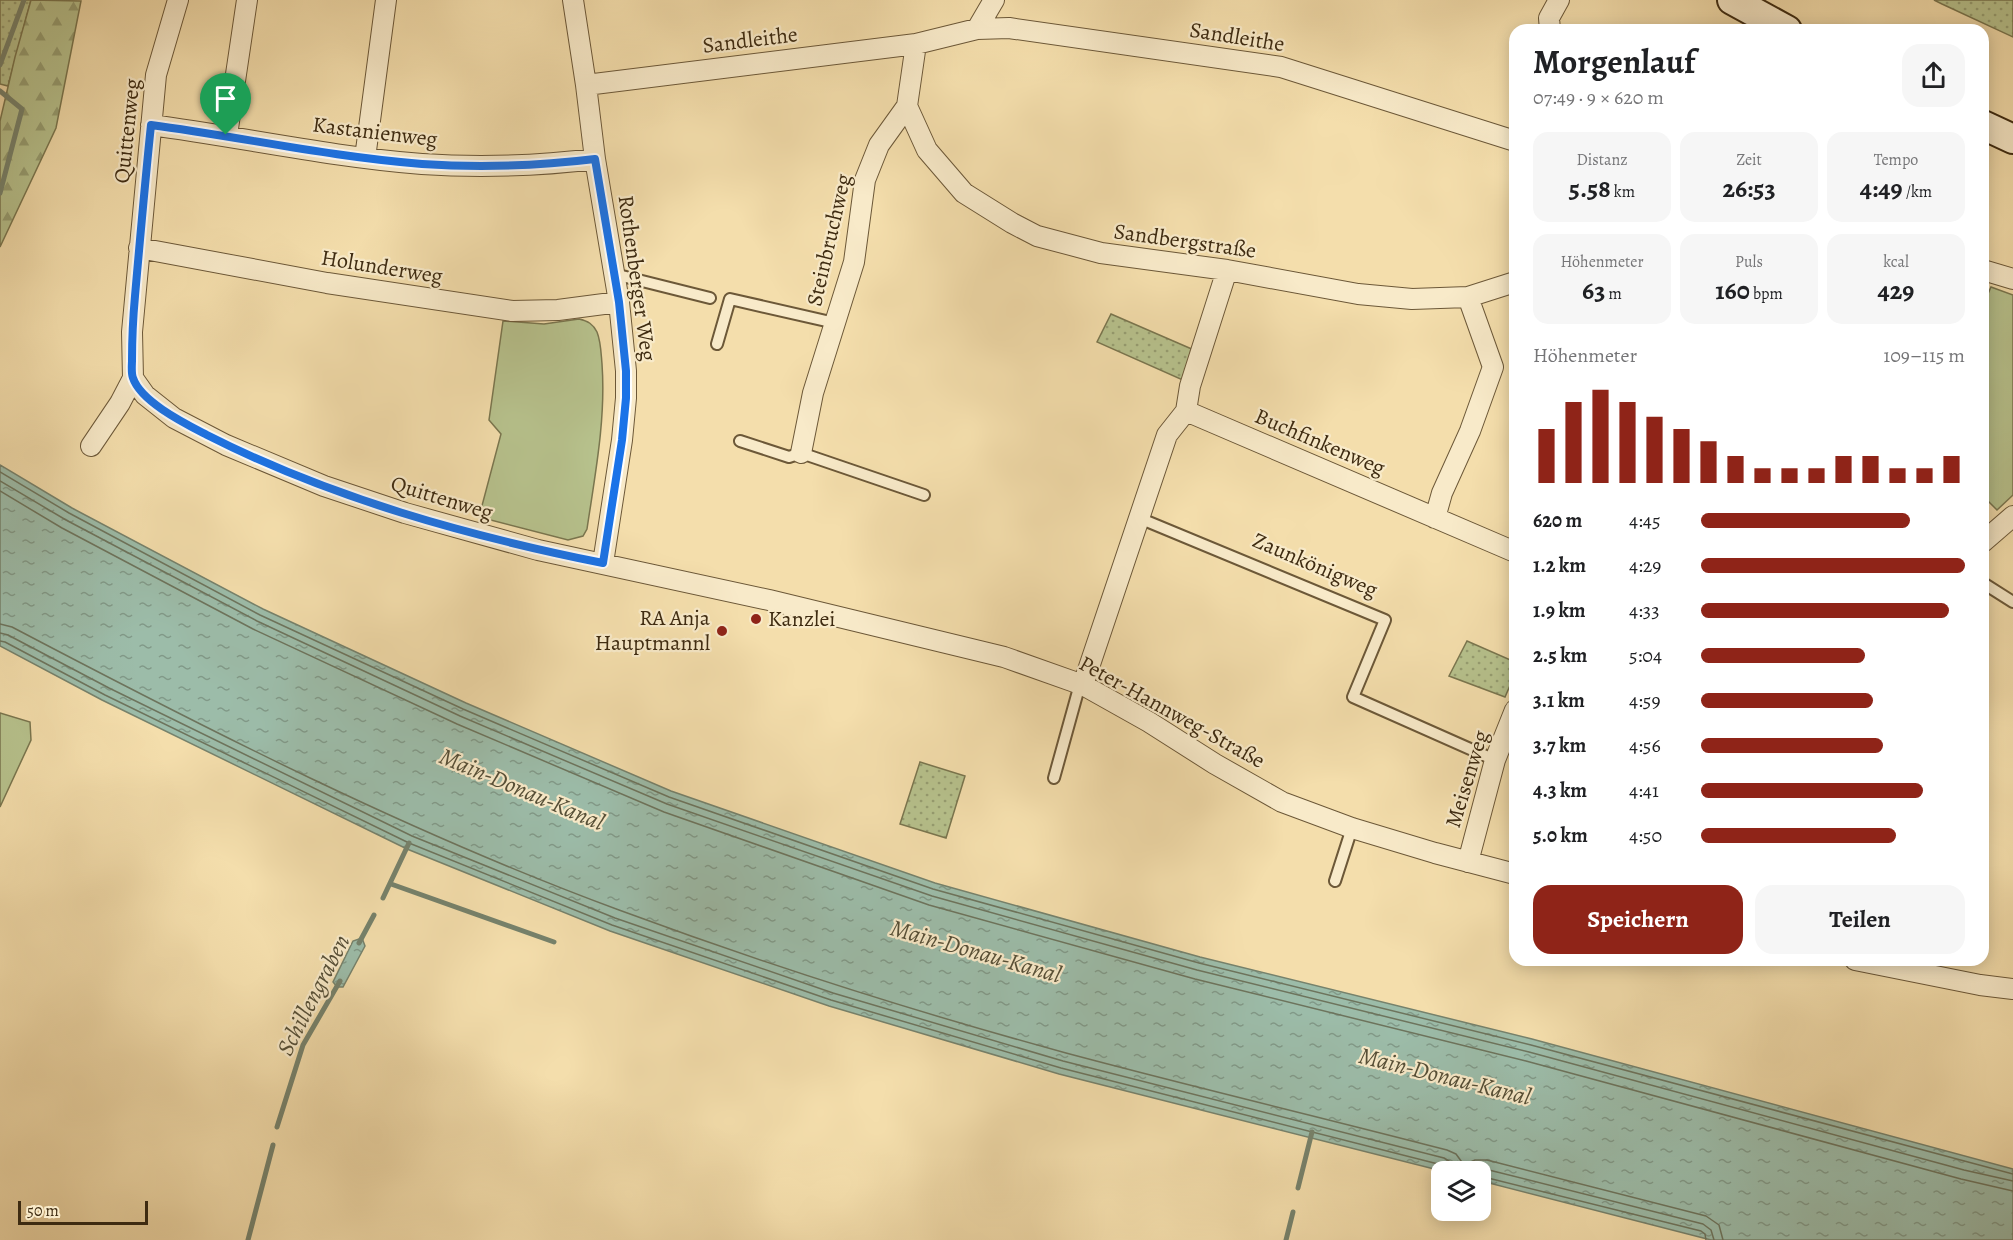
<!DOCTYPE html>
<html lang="de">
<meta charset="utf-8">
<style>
:root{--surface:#fff;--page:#f6f6f6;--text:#202124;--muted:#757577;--accent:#8f2418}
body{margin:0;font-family:Alegreya,serif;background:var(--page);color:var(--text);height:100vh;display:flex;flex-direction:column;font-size:22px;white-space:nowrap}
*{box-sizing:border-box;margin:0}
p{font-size:20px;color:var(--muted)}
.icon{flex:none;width:33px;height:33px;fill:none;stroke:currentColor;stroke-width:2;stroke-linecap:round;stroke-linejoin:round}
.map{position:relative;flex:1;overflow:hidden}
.side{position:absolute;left:1509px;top:24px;width:480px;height:942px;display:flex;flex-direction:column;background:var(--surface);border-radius:18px;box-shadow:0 3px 15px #0003}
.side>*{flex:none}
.fabs{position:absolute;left:1431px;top:1161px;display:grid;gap:12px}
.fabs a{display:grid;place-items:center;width:60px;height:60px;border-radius:12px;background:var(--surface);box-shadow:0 3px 15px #0003;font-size:30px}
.scale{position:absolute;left:18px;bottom:15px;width:130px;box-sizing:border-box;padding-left:6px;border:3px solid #3e2b11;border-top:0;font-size:16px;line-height:21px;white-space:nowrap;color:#3e2b11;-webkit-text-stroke:4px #f8eac9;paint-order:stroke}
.pin{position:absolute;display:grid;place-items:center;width:51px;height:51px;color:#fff;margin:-62px -26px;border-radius:50% 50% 50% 0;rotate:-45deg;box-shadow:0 0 6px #0007}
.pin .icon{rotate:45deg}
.round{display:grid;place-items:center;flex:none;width:63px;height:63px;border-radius:18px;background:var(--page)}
.overview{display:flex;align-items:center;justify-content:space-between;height:102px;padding:0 24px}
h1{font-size:33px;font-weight:700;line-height:45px}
.stats{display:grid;grid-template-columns:repeat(3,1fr);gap:9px;height:102px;padding:6px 24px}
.stats div{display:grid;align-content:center;border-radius:15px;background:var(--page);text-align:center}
.stats b{font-size:26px;font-weight:700}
.stats small{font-size:16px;font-weight:400}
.stats p{font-size:16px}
.chart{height:168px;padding:12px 24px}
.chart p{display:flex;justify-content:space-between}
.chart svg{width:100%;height:108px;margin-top:6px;stroke:var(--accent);stroke-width:6}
.button{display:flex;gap:12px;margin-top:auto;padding:12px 24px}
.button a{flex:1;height:69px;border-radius:18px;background:var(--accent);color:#fff;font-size:24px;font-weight:700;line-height:69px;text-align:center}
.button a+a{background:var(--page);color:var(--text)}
ul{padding:0 24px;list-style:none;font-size:20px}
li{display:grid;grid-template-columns:96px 72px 1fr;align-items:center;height:45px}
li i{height:15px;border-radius:8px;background:var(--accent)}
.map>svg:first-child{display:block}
.grass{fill:url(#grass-dots);stroke:#7a764f;stroke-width:1.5}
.forest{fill:url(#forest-firs);stroke:#7a764f;stroke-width:1.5}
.green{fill:#b7c28d;stroke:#7a764f;stroke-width:1.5}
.water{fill:url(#water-ripples);stroke:#76826c;stroke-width:1.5}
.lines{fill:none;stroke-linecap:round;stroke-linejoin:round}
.shore{stroke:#6d745d;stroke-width:1.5}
.stream{stroke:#76826c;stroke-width:5}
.lane-casing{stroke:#6c5838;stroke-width:14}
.street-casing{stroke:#6c5838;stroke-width:22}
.secondary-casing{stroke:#3e2b11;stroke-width:32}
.lane{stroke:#f8eac9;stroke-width:10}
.street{stroke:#f8eac9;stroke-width:20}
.secondary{stroke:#f8eac9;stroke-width:28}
.route-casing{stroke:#fff;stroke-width:12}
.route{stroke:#1a73e8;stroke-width:8}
.poi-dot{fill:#8f2418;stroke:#f8eac9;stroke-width:2}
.labels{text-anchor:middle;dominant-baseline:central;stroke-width:4.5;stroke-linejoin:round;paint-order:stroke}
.street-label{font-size:22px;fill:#3e2b11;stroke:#f8eac9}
.poi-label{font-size:22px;fill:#3e2b11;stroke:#f8eac9;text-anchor:end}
.water-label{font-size:24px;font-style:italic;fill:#564f37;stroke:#f8eac9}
</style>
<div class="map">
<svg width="2013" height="1240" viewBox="0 0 2013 1240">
<defs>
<pattern id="grass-dots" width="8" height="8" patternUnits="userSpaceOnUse" patternTransform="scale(1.5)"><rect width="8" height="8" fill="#b7c28d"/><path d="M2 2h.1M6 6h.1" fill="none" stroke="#969e72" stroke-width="1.8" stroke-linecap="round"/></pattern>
<pattern id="forest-firs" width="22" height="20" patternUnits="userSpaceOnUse" patternTransform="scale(1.5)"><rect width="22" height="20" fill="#b7c28d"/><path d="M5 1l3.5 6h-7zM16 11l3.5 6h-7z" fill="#969e72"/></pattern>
<pattern id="water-ripples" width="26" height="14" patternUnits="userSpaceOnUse" patternTransform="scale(1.5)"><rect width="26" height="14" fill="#9cbca9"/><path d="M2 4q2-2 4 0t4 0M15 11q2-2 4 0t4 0" fill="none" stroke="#819988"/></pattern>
</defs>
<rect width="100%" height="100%" fill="#f4deac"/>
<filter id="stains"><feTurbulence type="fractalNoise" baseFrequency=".00333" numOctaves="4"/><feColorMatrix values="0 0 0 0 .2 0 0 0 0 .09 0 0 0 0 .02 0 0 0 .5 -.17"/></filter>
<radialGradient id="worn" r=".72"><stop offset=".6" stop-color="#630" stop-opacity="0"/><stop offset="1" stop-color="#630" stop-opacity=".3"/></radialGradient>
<!-- grass -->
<path class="grass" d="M 0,0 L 31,0 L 8,86 L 0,84 Z
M 1934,0 L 2013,0 L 2013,37 L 1942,4 Z
M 1111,314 L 1194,350 L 1185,381 L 1097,342 Z
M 1467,641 L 1515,662 L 1515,674 L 1505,697 L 1449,676 Z
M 920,762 L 965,776 L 946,838 L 900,824 Z"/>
<!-- forest -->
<path class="forest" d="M 31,0 L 81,1 L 56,128 L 0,247 L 0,121 L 15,57 Z"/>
<!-- green -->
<path class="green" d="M 1991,287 L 2013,295 L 2013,495 L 1997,510 L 1989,502 L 1983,508 L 1983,305 Z
M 579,319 C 588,321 593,324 597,332 C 601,342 601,353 602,364 C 606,419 595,475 587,529 L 583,536 L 568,540 L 479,517 L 501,434 L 489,420 L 503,321 L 544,324 Z
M 0,713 L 30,722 L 31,740 L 0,807 Z"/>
<!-- water -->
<path class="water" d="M 0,465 L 72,508 L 263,609 L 466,703 L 671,791 L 935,883 L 1200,957 L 1532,1039 L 2013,1169 L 2013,1240 L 1711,1240 L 1481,1181 L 1480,1172 L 1442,1171 L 1059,1074 L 829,1006 L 610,931 L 407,849 L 102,700 L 0,646 Z
M 362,938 L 365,946 L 343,987 L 337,987 L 333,982 L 353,941 Z"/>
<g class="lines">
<!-- shore -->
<path class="shore" d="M 0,472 L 69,513 L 260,615 L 463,709 L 669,797 L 933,889 L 1199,963 L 1531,1045 L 2013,1174
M 0,481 L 66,520 L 257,621 L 460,716 L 667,804 L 932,896 L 1197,970 L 1529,1052 L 1964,1170 L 2013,1181
M 0,491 L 62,528 L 253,629 L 457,724 L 664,812 L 929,905 L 1195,979 L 1526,1061 L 1961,1179 L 2013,1191
M 0,624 L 12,627 C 208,730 410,833 619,910 C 765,964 916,1012 1066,1053 C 1193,1087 1320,1117 1447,1150 L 1456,1154 L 1464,1165 L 1475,1160 L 1487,1160 L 1706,1216 L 1719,1225 L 1723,1240
M 0,633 L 8,635 L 109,688 L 412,836 L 615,918 L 833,993 L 1063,1061 L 1444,1158 L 1452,1163 L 1455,1172
M 0,641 L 5,642 L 105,695 L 409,843 L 612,925 L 831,1000 L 1061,1068 L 1442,1165 L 1447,1172
M 1473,1172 L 1485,1169 L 1703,1224 L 1711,1230 L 1714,1240
M 1480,1176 L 1701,1231 L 1705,1234 L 1706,1240"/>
<!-- stream -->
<path class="stream" d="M 0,65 L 24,0
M 0,91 L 22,109 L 0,193
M 391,884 L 554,942
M 383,898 L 409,843
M 359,943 L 374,915
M 277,1127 L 303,1045 L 340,981
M 1298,1188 L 1312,1132
M 248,1240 L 273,1145
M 1286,1240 L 1293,1212"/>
<defs>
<path id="lane" d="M 614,274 L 710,298
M 717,344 L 730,299 L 835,323
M 740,441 L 789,457 L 801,453 L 924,495
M 1139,518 L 1385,620 L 1353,697 L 1495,760
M 1983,583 L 2013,602
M 1054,778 L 1080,684
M 1335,881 L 1352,828"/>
<path id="street" d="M 178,0 L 156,75 L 132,332 L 133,378 L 145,395 L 174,418 L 226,445 L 324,486 L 405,513 L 538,550 L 769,600 L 1004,657 L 1083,685 L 1149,722 L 1215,764 L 1282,802 L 1352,828 L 1435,853 L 1515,874
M 573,0 L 586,85 L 595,159 L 619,302 L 626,371 L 626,398 L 622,440 L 603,563
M 977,29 L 994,0
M 1550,30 L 1549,18 L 1559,0
M 586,85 L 916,44 L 977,29 L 1009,28 L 1281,67 L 1515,141
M 907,106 L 927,150 L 964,193 L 1012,223 L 1037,236 L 1101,253 L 1227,270 L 1358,294 L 1412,299 L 1468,297 L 1515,282
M 151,125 C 241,137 331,157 422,164 C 480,168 537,166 595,159
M 227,135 L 247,0
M 365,158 L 386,0
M 139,248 L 327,283 L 512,311 L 558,310 L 619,302
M 1983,270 L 2013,279
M 1186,411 L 1515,552
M 91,446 L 120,403 L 133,378
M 801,453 L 813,393 L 854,262 L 865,180 L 879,145 L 907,106 L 916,44
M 1435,518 L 1442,493 L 1470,431 L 1493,367 L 1468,297
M 1983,542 L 2013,516
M 1083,685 L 1167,435 L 1186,411 L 1190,386 L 1227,270
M 1468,862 L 1495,760 L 1515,710
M 1855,960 L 1980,985 L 2013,989"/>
<path id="secondary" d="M 1732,0 L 1787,30
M 1983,125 L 2013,139"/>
</defs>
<!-- lane casing -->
<use href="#lane" class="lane-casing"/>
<!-- street casing -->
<use href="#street" class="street-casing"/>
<!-- secondary casing -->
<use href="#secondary" class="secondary-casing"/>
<!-- lane -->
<use href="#lane" class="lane"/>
<!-- street -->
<use href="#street" class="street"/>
<!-- secondary -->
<use href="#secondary" class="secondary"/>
</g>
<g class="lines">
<defs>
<path id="route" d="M 151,125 C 241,137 331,157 422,164 C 480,168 537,166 595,159 L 619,302 L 626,371 L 626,398 L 622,440 L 603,563 C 468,536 331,498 207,435 C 186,424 141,402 133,378 C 131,373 132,365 132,360 C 132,338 133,318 135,296 C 140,239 145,182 151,125 Z"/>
</defs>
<!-- route casing -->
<use href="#route" class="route-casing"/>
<!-- route -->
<use href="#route" class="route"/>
</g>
<!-- markers -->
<g class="poi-dot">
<circle cx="756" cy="619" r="6"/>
<circle cx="722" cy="631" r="6"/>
</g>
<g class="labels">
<!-- street labels -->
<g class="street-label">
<text transform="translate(1237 37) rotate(9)">Sandleithe</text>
<text transform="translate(750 40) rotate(-7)">Sandleithe</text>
<text transform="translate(127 131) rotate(-84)">Quittenweg</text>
<text transform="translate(375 132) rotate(7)">Kastanienweg</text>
<text transform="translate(829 240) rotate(-77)">Steinbruchweg</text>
<text transform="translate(1185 241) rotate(8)">Sandbergstraße</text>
<text transform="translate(382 267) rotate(9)">Holunderweg</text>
<text transform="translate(637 278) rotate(82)">Rothenberger Weg</text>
<text transform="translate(1320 442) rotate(23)">Buchfinkenweg</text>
<text transform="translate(442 498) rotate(17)">Quittenweg</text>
<text transform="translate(1315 565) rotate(23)">Zaunkönigweg</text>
<text transform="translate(1172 712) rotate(29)">Peter-Hannweg-Straße</text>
<text transform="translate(1467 779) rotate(-73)">Meisenweg</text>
</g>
<!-- poi labels -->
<g class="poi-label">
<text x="710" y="618">RA Anja<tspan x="710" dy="25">Hauptmannl</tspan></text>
<text x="768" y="619" text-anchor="start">Kanzlei</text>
</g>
<!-- water labels -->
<g class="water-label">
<text transform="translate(522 789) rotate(23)">Main-Donau-Kanal</text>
<text transform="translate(976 951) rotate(16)">Main-Donau-Kanal</text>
<text transform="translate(313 995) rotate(-63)">Schillengraben</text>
<text transform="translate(1445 1076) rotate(14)">Main-Donau-Kanal</text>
</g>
</g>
<rect width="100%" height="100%" filter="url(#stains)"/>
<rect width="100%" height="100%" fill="url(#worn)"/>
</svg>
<div class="fabs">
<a><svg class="icon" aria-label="layers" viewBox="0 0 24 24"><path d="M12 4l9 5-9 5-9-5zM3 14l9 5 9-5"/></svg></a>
</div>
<div class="scale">50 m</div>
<div class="pin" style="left:226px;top:135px;background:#1e9e55"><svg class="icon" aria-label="arrive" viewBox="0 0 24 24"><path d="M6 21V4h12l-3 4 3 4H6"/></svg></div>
<section class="side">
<div class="overview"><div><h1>Morgenlauf</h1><p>07:49 · 9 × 620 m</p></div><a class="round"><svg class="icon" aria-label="share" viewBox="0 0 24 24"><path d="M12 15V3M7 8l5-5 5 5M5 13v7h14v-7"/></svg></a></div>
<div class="stats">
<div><p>Distanz</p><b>5.58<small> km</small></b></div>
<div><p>Zeit</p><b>26:53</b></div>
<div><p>Tempo</p><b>4:49<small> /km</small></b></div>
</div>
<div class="stats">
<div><p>Höhenmeter</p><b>63<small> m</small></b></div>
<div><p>Puls</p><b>160<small> bpm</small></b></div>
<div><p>kcal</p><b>429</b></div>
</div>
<div class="chart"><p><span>Höhenmeter</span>109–115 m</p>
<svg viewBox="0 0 160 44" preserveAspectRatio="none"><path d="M5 44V22M15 44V11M25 44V6M35 44V11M45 44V17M55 44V22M65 44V27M75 44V33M85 44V38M95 44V38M105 44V38M115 44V33M125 44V33M135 44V38M145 44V38M155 44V33"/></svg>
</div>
<ul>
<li><b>620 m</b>4:45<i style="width:79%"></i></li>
<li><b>1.2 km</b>4:29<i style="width:100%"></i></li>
<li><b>1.9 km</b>4:33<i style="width:94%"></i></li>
<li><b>2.5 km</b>5:04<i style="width:62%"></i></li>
<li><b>3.1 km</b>4:59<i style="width:65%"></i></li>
<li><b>3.7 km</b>4:56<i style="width:69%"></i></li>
<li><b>4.3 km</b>4:41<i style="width:84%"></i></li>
<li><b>5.0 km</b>4:50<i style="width:74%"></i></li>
</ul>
<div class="button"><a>Speichern</a><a>Teilen</a></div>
</section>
</div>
